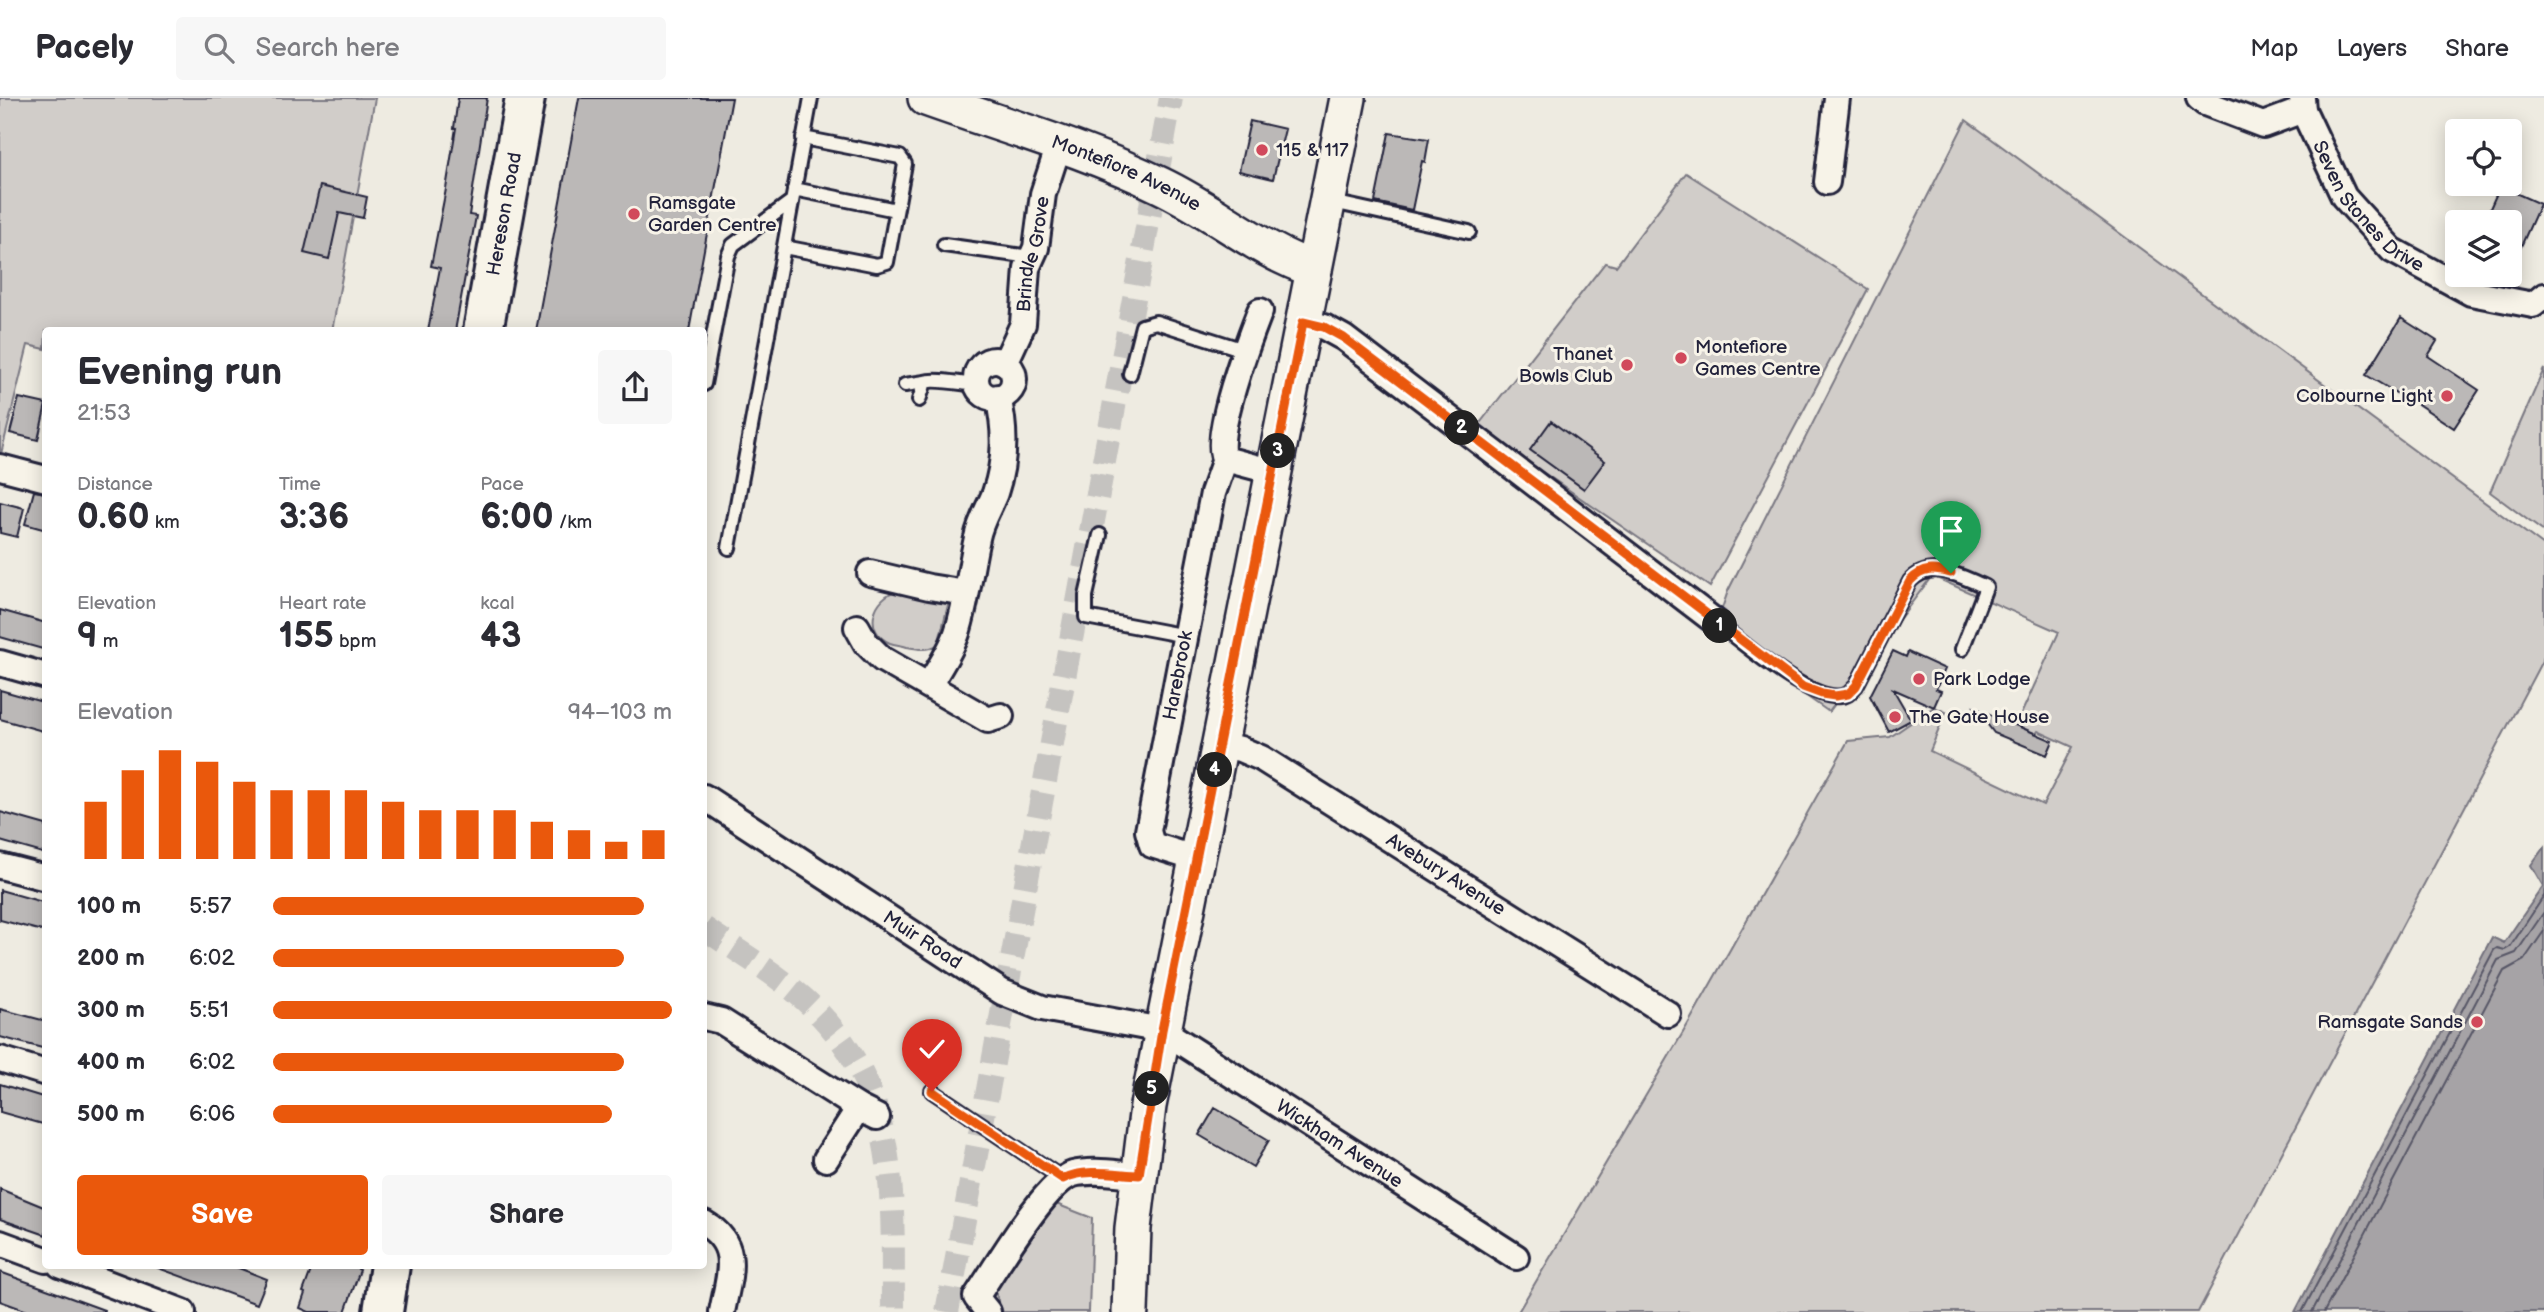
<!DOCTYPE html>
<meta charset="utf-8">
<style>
:root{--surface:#fff;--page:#f7f7f7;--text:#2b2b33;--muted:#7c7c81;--line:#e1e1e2;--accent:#ea580c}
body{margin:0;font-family:"Balsamiq Sans",sans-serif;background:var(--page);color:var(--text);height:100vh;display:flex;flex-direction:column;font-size:26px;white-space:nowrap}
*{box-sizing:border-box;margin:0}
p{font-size:23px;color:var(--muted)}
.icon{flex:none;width:38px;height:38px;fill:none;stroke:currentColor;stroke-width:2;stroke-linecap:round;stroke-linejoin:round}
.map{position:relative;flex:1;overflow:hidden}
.details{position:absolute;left:42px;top:229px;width:665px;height:942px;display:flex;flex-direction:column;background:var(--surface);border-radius:7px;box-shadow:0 4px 18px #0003}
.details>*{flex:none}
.fabs{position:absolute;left:2445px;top:21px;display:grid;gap:14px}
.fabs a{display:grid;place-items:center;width:77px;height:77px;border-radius:7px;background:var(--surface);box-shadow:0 4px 18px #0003;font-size:35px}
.pin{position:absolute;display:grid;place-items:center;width:60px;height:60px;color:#fff;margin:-72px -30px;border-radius:50% 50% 50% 0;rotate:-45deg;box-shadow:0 0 7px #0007}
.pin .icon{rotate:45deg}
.km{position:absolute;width:35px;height:35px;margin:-18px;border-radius:50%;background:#222;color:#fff;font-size:19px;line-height:35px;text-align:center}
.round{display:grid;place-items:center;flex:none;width:74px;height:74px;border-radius:7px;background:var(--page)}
.overview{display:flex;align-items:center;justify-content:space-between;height:119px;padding:0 35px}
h1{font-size:38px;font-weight:800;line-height:52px}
.stats{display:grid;grid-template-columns:repeat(3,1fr);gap:10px;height:119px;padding:7px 35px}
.stats div{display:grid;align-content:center}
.stats b{font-size:35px;font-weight:800}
.stats small{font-size:19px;font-weight:400}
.stats p{font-size:19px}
.chart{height:196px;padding:14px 35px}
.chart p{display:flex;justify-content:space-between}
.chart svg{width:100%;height:126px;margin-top:7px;stroke:var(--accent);stroke-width:6}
.cta{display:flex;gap:14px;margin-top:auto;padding:14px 35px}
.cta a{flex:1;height:80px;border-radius:7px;background:var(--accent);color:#fff;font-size:28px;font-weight:800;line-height:80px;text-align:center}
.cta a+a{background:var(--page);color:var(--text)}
ul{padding:0 35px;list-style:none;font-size:23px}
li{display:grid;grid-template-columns:112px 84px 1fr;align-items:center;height:52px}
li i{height:18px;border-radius:9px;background:var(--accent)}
header{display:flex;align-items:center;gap:42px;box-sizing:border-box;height:98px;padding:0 35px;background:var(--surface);border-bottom:2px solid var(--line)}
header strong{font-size:33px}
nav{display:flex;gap:38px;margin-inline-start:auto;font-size:24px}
.search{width:490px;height:63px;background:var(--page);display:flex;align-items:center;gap:18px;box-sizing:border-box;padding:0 24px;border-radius:7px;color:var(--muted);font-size:26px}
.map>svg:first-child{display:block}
.green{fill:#d1cdc9;stroke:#7a7882;stroke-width:2}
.water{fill:#a6a3a6;stroke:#716f7b;stroke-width:2}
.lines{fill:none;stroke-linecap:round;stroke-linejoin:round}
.shore{stroke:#575666;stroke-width:2}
.building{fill:#bbb8b7;stroke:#22223b;stroke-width:2}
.street-tunnel{stroke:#c5c3c0;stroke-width:24;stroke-dasharray:24 12;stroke-linecap:butt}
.lane-casing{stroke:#22223b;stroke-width:18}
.street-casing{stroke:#22223b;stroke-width:30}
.secondary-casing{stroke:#22223b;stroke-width:40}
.primary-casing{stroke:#22223b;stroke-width:44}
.lane{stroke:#f7f3e8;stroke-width:12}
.street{stroke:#f7f3e8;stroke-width:24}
.secondary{stroke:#f7f3e8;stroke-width:35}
.primary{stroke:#f7f3e8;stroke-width:38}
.route-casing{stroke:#fff;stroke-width:14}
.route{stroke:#ea580c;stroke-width:9}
.poi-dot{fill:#d1495b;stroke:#f7f3e8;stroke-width:2.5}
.labels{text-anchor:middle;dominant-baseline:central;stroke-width:6;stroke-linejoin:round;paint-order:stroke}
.poi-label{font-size:19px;fill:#22223b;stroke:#f7f3e8;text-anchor:start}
.street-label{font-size:19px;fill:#22223b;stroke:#f7f3e8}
</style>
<header>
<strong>Pacely</strong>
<div class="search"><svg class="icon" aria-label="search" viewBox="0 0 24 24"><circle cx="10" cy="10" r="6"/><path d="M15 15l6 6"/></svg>Search here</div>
<nav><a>Map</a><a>Layers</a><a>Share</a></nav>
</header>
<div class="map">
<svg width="2544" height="1214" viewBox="0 0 2544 1214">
<rect width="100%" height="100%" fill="#eeebe1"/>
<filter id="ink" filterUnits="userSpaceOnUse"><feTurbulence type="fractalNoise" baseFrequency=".0143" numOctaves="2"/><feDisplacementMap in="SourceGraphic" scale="14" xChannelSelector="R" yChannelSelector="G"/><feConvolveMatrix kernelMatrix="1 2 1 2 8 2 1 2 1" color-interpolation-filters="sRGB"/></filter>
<g filter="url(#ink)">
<!-- green -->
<path class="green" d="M 0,0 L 375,0 L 332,233 L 46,233 L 45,251 L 28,247 L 0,360 Z
M 1966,22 L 2544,448 L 2544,559 L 2198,1214 L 1518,1214 L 1688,926 L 1848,643 L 1890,639 L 1934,609 L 1946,614 L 1930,653 L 2043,707 L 2073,649 L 2038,633 L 2036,636 L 2016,627 L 2059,534 L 1932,478 L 1829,614 L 1712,532 L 1717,525 L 1728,493 Z
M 1686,75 L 1868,191 L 1710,489 L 1477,329 L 1605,165 L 1616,168 Z
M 2544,271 L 2544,434 L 2490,394 Z
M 899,492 L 949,503 L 938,547 C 926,553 920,551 907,549 C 902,547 895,547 890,545 C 862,533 873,498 899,492 Z
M 1051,1104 L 1092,1120 L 1089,1214 L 1003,1214 L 995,1194 L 999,1176 Z"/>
<!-- water -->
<path class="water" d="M 2544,749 L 2544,1214 L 2295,1214 L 2492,839 L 2504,845 L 2543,788 L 2531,767 Z"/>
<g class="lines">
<!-- shore -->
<path class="shore" d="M 2302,1214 L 2494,852 L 2497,850 L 2505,852 L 2510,849 L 2544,798
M 2312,1214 L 2498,862 L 2516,855 L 2544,814
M 2324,1214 L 2504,873 L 2524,862 L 2544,833"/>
</g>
<!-- building -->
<path class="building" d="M 458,0 L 487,0 L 469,117 L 476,118 L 455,233 L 428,233 L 440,170 L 431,168 L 446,91 L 456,30 L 454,30 Z
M 579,0 L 732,0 L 689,233 L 536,233 Z
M 1250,23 L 1285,31 L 1273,81 L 1239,73 Z
M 1389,35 L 1429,41 L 1425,64 L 1422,63 L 1412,112 L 1375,104 Z
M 320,88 L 367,99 L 363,120 L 339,115 L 329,161 L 304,155 Z
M 2500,88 L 2540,106 L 2510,173 L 2510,124 L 2484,124 Z
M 2401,220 L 2437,243 L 2428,258 L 2479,292 L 2454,330 L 2404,297 L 2403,299 L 2366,277 Z
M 19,300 L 46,306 L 38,342 L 10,335 Z
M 1551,323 L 1605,363 L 1584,391 L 1530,352 Z
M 34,393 L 46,395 L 46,432 L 25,426 Z
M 0,404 L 24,410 L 17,439 L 0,435 Z
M 0,512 L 46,525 L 46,552 L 0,539 Z
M 1893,553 L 1906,559 L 1908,554 L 1945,571 L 1936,591 L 1941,593 L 1934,609 L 1893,591 L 1911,622 L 1889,634 L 1870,598 Z
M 0,592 L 46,605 L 46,634 L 0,621 Z
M 1975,610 L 2053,643 L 2047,657 L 1994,635 Z
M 0,714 L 46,727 L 46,756 L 0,743 Z
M 0,792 L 46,805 L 46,834 L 0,822 Z
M 0,911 L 46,923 L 46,951 L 0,939 Z
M 0,986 L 46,1000 L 46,1027 L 0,1014 Z
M 1215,1010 L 1269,1042 L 1253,1069 L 1199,1037 Z
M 0,1091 L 46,1110 L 46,1137 L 0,1121 Z
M 159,1167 L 231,1167 L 267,1181 L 257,1206 L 158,1170 Z
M 313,1167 L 359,1167 L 358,1171 L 360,1172 L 345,1214 L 309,1214 L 300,1210 L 305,1195 L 303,1194 Z
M 0,1174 L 104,1212 L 104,1214 L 30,1214 L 0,1203 Z"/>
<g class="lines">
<!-- street-tunnel -->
<path class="street-tunnel" d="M 704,830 C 737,853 774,874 804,901 C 902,990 892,1094 893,1214
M 947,1214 L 1171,0"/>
<defs>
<path id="lane" d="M 794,91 L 896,112
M 1328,103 L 1469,134
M 944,147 L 1030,159
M 784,149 L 877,167 L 887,164 L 905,66 L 900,59 L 803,40
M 1130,276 L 1142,228 L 1156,224 L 1244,252
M 704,286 L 728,158 L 733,147 L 792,103
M 905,287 L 925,284
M 919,302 L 925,284 C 934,280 964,286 977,287
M 1100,437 L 1086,498 L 1086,519 L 1186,538
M 729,450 L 811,0
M 1717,525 C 1742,543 1817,612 1848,596 C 1851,594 1853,591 1856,588 L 1910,483 C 1932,460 1961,479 1986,489 L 1962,551
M 932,993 L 1063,1081"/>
<g id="street">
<path d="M 2199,0 L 2205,5 L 2263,27 L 2303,12"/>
<path id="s1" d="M 2302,0 L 2303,12 L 2344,99 L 2392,152 L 2471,195 L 2533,207 L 2544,198"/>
<path d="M 1827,84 L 1837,0"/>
<path d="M 1260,213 C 1251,236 1210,344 1225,361 L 1274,374"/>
<path d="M 1303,224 L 1324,229 L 1344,240 L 1717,525"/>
<circle cx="995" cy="281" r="19"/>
<path id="s2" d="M 1005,265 L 1023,226 L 1027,170 L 1036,150 L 1043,96 L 1059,47"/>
<path d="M 0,369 L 46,381"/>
<path d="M 870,475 L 929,489 L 966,495"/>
<path d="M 857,529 L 866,545 L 882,561 L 988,622 L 1001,618"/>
<path d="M 0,565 L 46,578"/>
<path d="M 929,587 C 939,570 951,553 957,535 C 967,504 970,471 977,440 C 980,424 989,410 995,395 C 1006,362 1006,332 998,299"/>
<path id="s3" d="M 1220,646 L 1240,651 L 1261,660 L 1668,916"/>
<path id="s4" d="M 704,699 L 1002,894 L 1042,910 L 1162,932 L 1516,1159"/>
<path id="s5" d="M 1197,761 L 1152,747 L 1148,733 L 1213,395 L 1225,361"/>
<path d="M 0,768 L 46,780"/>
<path d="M 704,919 L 721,923 L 859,1010 L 877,1019"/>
<path d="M 0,961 L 46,975"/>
<path d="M 826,1061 L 859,1010"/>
<path d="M 704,1125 C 742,1147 729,1177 722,1214"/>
<path d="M 0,1145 L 46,1162"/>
<path d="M 60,1167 L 183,1214"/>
<path d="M 988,1214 L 976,1199 C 994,1173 1045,1084 1073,1076 C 1093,1071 1118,1076 1138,1077"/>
</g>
<g id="secondary">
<path id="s6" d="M 926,0 C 1004,28 1086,51 1160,87 C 1215,113 1257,152 1314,171"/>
<path d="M 1130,1214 L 1133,1130 L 1148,1008 L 1348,0"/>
</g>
<g id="primary">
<path id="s7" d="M 483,233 L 525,0"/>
<path d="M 383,1214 L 390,1167"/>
</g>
</defs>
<!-- lane casing -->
<use href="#lane" class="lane-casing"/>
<!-- street casing -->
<use href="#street" class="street-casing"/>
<!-- secondary casing -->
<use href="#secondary" class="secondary-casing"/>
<!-- primary casing -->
<use href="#primary" class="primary-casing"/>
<!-- lane -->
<use href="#lane" class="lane"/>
<!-- street -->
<use href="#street" class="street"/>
<!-- secondary -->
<use href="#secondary" class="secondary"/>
<!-- primary -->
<use href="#primary" class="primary"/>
</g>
</g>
<g class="lines" filter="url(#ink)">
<defs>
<path id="route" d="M 932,993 L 1063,1081 C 1085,1070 1115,1076 1139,1077 L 1162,932 L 1303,224 L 1324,229 L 1344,240 L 1803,589 L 1822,596 L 1835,598 L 1848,596 L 1856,588 L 1910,483 C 1923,469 1934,471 1951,475"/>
</defs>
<!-- route casing -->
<use href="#route" class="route-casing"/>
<!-- route -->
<use href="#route" class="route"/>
</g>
<!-- markers -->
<g class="poi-dot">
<circle cx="1262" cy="52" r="7"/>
<circle cx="634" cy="116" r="7"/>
<circle cx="1681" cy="260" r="7"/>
<circle cx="1627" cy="267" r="7"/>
<circle cx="2447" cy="298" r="7"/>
<circle cx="1919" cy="581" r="7"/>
<circle cx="1895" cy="619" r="7"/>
<circle cx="2477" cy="924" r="7"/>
</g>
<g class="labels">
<!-- poi labels -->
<g class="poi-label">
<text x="1276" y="52">115 &amp; 117</text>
<text x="648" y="105">Ramsgate<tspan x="648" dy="22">Garden Centre</tspan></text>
<text x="1695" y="249">Montefiore<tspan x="1695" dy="22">Games Centre</tspan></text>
<text x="1613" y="256" text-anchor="end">Thanet<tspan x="1613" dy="22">Bowls Club</tspan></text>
<text x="2433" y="298" text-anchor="end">Colbourne Light</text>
<text x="1933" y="581">Park Lodge</text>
<text x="1909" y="619">The Gate House</text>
<text x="2463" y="924" text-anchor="end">Ramsgate Sands</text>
</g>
<!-- street labels -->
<g class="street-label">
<text stroke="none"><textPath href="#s6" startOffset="214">Montefiore Avenue</textPath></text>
<text stroke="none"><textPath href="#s1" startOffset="131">Seven Stones Drive</textPath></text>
<text stroke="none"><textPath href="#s7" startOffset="119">Hereson Road</textPath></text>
<text stroke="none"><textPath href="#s2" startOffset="114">Brindle Grove</textPath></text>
<text stroke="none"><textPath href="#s5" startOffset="220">Harebrook</textPath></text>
<text stroke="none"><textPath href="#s3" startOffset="262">Avebury Avenue</textPath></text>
<text stroke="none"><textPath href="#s4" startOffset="261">Muir Road</textPath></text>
<text stroke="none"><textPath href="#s4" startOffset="732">Wickham Avenue</textPath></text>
</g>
</g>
</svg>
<div class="fabs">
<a><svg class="icon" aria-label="locate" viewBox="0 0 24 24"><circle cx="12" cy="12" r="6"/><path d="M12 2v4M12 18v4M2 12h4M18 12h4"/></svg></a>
<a><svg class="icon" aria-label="layers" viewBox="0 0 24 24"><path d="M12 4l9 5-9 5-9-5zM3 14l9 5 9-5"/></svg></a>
</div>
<div class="pin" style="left:1951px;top:475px;background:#1e9e55"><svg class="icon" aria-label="arrive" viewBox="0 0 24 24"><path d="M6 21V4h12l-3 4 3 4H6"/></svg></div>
<div class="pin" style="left:932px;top:993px;background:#d93025"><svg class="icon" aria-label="check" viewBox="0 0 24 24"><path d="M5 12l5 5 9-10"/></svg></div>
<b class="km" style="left:1720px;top:528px">1</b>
<b class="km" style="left:1462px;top:330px">2</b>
<b class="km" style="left:1278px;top:353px">3</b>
<b class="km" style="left:1215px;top:672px">4</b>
<b class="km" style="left:1152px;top:991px">5</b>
<section class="details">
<div class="overview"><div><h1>Evening run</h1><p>21:53</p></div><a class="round"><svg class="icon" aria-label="share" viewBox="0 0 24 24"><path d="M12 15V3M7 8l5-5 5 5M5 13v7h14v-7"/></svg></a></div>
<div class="stats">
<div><p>Distance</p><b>0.60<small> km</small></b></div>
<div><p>Time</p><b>3:36</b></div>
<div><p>Pace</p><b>6:00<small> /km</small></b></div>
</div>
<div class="stats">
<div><p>Elevation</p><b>9<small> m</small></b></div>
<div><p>Heart rate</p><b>155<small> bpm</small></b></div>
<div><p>kcal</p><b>43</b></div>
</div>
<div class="chart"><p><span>Elevation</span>94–103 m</p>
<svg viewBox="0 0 160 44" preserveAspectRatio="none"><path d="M5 44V24M15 44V13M25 44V6M35 44V10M45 44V17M55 44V20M65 44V20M75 44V20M85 44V24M95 44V27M105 44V27M115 44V27M125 44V31M135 44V34M145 44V38M155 44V34"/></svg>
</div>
<ul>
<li><b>100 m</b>5:57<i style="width:93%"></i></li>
<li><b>200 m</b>6:02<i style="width:88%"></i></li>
<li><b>300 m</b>5:51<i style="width:100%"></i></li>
<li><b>400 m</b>6:02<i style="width:88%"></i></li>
<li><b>500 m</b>6:06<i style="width:85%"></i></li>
</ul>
<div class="cta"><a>Save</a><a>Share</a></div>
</section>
</div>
